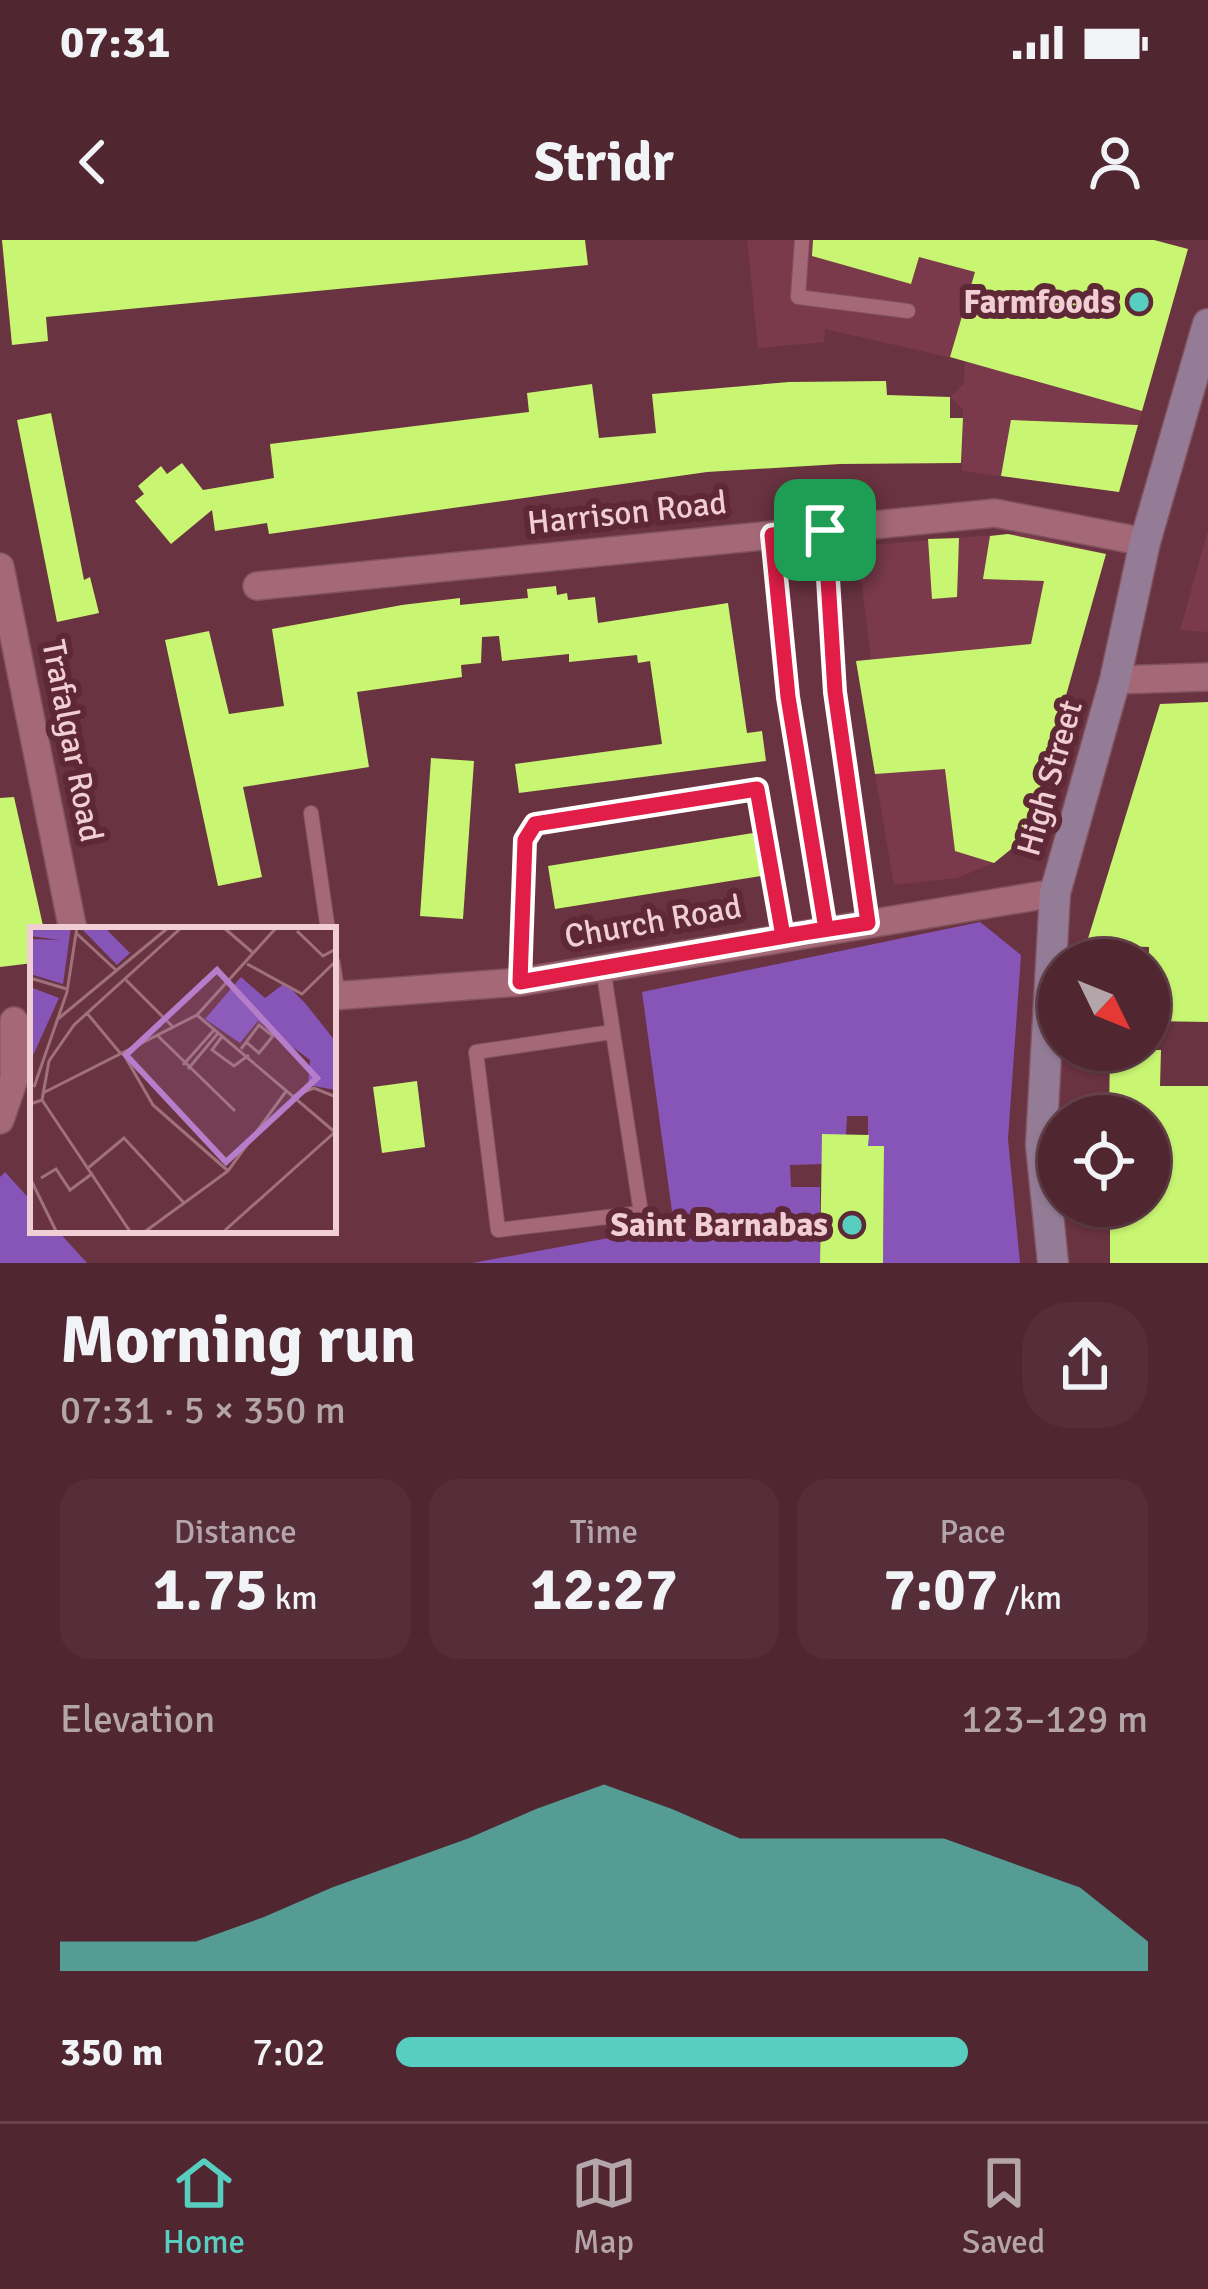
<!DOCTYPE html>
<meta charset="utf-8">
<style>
:root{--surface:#502631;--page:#562e39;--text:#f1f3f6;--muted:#b4a5ab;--line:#67434d;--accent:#58cec0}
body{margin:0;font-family:Signika,sans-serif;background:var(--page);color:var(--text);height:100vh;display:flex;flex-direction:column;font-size:45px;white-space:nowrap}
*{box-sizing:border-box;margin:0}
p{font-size:39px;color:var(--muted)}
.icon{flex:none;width:66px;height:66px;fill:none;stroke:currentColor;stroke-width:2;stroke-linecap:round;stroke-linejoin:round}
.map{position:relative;height:1023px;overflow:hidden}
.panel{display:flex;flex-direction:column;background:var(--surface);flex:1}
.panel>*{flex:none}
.needle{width:78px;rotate:133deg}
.controls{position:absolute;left:1038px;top:699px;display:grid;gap:24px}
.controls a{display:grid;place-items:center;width:132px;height:132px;border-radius:50%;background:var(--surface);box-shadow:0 3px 9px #0004,0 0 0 3px var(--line);font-size:60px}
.pin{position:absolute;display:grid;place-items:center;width:102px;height:102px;color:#fff;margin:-51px;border-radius:24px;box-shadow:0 6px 18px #0006}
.round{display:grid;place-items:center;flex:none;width:126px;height:126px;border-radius:48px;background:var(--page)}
.headline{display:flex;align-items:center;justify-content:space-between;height:204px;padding:0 60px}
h1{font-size:66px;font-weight:700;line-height:90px}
.figures{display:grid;grid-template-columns:repeat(3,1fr);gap:18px;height:204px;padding:12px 60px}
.figures div{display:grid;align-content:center;border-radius:30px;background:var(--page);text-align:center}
.figures b{font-size:60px;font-weight:700}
.figures small{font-size:33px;font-weight:400}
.figures p{font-size:33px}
.chart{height:336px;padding:24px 60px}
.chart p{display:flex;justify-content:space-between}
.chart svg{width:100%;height:216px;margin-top:12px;fill:var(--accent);opacity:.7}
ul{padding:0 60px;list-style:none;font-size:39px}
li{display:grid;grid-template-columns:192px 144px 1fr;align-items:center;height:90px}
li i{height:30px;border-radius:15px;background:var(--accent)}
.status{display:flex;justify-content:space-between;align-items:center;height:84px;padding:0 60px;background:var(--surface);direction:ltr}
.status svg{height:33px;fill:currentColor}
header{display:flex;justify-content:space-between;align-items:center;height:156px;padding:0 60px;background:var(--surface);font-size:54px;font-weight:700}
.menu{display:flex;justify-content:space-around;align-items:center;height:168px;border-top:3px solid var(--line);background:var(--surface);font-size:33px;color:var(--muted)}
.menu a{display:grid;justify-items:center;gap:6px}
.menu .on{color:var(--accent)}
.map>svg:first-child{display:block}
.built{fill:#7a3a4b}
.green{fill:#8755b8}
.building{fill:#c9f672}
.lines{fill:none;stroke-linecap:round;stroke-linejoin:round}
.service-casing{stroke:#81525f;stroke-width:16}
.minor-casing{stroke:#81525f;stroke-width:30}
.secondary-casing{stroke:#81525f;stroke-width:33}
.service{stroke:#a56876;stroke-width:14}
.minor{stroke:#a56876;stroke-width:27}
.secondary{stroke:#947c96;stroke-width:30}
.route-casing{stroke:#fff;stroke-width:24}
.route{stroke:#e11d48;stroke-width:15}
.poi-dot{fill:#58cec0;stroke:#5e2837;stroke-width:4.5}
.labels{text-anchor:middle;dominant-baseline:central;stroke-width:12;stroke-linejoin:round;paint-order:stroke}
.poi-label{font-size:33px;font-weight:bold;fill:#f1ced4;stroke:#5e2837;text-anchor:end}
.street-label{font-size:33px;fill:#f1ced4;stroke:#5e2837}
.inset-road{fill:none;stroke:#a0717c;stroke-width:3}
.view{fill:#b67dca;fill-opacity:0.15;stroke:#b67dca;stroke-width:6}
.inset-edge{fill:none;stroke:#f1ced4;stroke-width:6}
</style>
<div class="status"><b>07:31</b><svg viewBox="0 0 49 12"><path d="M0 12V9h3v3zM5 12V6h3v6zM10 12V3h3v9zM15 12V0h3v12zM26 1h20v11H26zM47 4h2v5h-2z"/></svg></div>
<header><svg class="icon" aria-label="back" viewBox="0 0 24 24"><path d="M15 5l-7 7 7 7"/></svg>Stridr<svg class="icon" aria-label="person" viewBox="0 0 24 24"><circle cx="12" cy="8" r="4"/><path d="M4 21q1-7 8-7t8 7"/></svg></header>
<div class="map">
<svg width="1208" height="1023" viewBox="0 0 1208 1023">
<rect width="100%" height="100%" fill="#6a3341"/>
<!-- built -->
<path class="built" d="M 747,0 L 1154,0 L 1188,9 L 1119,252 L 962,231 L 963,169 L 950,157 L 964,144 L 965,121 L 825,89 L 824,102 L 758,108 Z
M 1208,290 L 1208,392 L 1180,390 L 1191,351 Z
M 1022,293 L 1106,314 L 1026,597 L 994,623 L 957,638 L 894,645 L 856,421 L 871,419 L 857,306 Z"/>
<!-- green -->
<path class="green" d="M 980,682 L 1021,715 L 1008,899 L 1020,1023 L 883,1023 L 884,907 L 868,906 L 868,876 L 847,876 L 846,895 L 823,924 L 790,925 L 791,947 L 820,947 L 820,1023 L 472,1023 L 674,986 L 642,752 Z
M 5,932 L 33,963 L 33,990 L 57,990 L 87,1023 L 0,1023 L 0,937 Z"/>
<!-- building -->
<path class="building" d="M 2,0 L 585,0 L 588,25 L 46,77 L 48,101 L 12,105 Z
M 813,0 L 1154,0 L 1188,9 L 1142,171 L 950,117 L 975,32 L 919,17 L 911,44 L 812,16 Z
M 886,141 L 887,155 L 950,157 L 950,178 L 963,178 L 961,223 L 840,224 L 707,232 L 269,294 L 267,283 L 215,291 L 212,270 L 171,304 L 135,261 L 144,254 L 138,246 L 161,226 L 167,234 L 182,223 L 203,250 L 274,238 L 270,204 L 529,172 L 527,153 L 592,144 L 599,198 L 656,193 L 652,154 L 789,142 Z
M 51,173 L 84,340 L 90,337 L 99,373 L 57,382 L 17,180 Z
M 1011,180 L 1138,185 L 1119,252 L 1001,236 Z
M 1008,294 L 1106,314 L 1026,597 L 994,623 L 955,611 L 945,529 L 875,534 L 856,421 L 1031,404 L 1044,341 L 983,339 L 990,296 Z
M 959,298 L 957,357 L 932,359 L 928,299 Z
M 556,346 L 557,355 L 567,353 L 568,360 L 595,357 L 598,383 L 728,363 L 747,493 L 762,491 L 766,521 L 519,553 L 515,524 L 662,504 L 650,421 L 638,423 L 637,415 L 569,422 L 569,414 L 502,421 L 499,396 L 482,397 L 481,423 L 461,425 L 462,437 L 357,452 L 369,527 L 243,547 L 262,637 L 218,646 L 165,400 L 209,391 L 229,474 L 284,466 L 272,389 L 402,365 L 460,358 L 460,365 L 528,358 L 527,349 Z
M 1208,462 L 1208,782 L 1149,781 L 1149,707 L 1086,705 L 1160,464 Z
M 431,518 L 474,521 L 463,679 L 420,676 Z
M 14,557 L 44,690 L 33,690 L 33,723 L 0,727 L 0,558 Z
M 753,593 L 761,636 L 555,669 L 548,626 Z
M 1110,810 L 1161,810 L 1160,846 L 1208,846 L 1208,1023 L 1110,1023 L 1110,966 L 1149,966 L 1149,876 L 1109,876 Z
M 417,841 L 425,907 L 382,913 L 373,847 Z
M 822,894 L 869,895 L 868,906 L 884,906 L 883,1023 L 820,1023 Z"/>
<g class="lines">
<defs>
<path id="service" d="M 802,0 L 798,57 L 908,71
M 825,290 L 834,451 L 869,683
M 772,295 L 788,457 L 826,689
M 311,573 L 328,690
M 333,723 L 338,756
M 603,728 L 641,973 L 498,990 L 476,812 L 612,792
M 520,742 L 525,600 L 535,584 L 757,549 L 783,696"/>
<path id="minor" d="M 0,327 L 73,690
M 257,346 L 995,273 L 1145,302
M 1115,440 L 1208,437
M 333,756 L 520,742 L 1055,653
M 0,880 L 14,839 L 14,781"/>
<path id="secondary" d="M 1053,1023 L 1041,905 L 1055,653 L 1115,440 L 1145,302 L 1208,84"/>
</defs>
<!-- service casing -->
<use href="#service" class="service-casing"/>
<!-- minor casing -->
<use href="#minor" class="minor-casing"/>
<!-- secondary casing -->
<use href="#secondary" class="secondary-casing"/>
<!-- service -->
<use href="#service" class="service"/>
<!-- minor -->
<use href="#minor" class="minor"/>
<!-- secondary -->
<use href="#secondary" class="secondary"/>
</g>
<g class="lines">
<defs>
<path id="route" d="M 825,290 L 772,295 L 788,457 L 826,689 L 520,742 L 525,600 L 535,584 L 757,549 L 783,696 L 868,683 L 835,452 L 825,290"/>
</defs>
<!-- route casing -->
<use href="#route" class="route-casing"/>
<!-- route -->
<use href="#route" class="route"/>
</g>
<!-- markers -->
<g class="poi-dot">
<circle cx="1139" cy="62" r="12"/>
<circle cx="852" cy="985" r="12"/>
</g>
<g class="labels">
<!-- poi labels -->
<g class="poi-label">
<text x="1115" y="62">Farmfoods</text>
<text x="828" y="985">Saint Barnabas</text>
</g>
<!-- street labels -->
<g class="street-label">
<text transform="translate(627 273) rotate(-6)">Harrison Road</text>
<text transform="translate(72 501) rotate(79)">Trafalgar Road</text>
<text transform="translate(1050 538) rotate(-74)">High Street</text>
<text transform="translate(653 682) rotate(-10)">Church Road</text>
</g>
</g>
<!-- overview -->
<g transform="translate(30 687)">
<rect width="306" height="306" fill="#6a3341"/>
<path d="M 0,0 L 41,0 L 33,57 L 0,47 L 0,12 L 30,13 L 0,9 ZM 74,0 L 100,26 L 87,38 L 52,2 ZM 211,50 L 235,71 L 255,56 L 275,76 L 306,115 L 306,163 L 278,158 L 280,133 L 228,94 L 210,116 L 175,92 ZM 0,60 L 29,71 L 0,135 Z" fill="#8755b8"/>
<path class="inset-road" d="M 193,0 L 222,25M 267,4 L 293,29 L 306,22M 46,6 L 87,44M 217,37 L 272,67 L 306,34M 0,51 L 37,62M 96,53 L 143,100M 56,85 L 91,127M 167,88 L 306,206M 28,92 L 139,0M 193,108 L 182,123 L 204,139 L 219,128M 128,109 L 205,184M 211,122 L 229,98 L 243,109 L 229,126 L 216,115M 93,126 L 123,178 L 197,243M 153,138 L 185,102M 158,142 L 189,105M 4,160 L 37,65 L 47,0M 13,166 L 167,88 L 247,0M 264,169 L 284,161 L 306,170M 12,173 L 101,306M 0,177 L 12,173 L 19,134 L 44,98 L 152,0M 58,241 L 94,211 L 155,277M 0,251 L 27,306M 11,251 L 26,242 L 40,263 L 63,246M 113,306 L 198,244 L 257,163M 192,306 L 305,205"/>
<path class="view" d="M 187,43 L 287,151 L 196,235 L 96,128 Z"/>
<rect width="306" height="306" class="inset-edge"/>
</g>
</svg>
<div class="controls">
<a><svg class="needle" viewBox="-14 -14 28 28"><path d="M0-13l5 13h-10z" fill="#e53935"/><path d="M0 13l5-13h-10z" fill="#b4a5ab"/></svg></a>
<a><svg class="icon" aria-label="locate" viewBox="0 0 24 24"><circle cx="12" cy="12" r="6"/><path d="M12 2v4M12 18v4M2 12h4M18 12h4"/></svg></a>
</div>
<div class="pin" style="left:825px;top:290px;background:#1e9e55"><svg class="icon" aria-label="arrive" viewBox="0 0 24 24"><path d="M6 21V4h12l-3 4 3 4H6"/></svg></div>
</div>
<section class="panel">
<div class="headline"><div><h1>Morning run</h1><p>07:31 · 5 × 350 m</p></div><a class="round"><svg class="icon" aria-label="share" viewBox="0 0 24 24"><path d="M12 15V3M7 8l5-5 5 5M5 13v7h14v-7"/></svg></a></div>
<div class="figures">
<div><p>Distance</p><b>1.75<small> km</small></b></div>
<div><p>Time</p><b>12:27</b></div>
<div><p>Pace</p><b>7:07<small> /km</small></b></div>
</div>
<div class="chart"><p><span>Elevation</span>123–129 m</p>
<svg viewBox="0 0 160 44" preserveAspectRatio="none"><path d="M0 44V38L10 38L20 38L30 33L40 27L50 22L60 17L70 11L80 6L90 11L100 17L110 17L120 17L130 17L140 22L150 27L160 38V44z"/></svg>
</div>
<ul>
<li><b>350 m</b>7:02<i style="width:76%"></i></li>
</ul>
</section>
<nav class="menu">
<a class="on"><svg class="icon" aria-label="home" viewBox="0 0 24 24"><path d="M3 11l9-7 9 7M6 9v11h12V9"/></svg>Home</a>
<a><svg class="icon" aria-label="map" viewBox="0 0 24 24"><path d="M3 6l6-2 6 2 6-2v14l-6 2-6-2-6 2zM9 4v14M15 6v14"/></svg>Map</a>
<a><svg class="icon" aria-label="saved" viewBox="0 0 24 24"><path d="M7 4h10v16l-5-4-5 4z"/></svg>Saved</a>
</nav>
